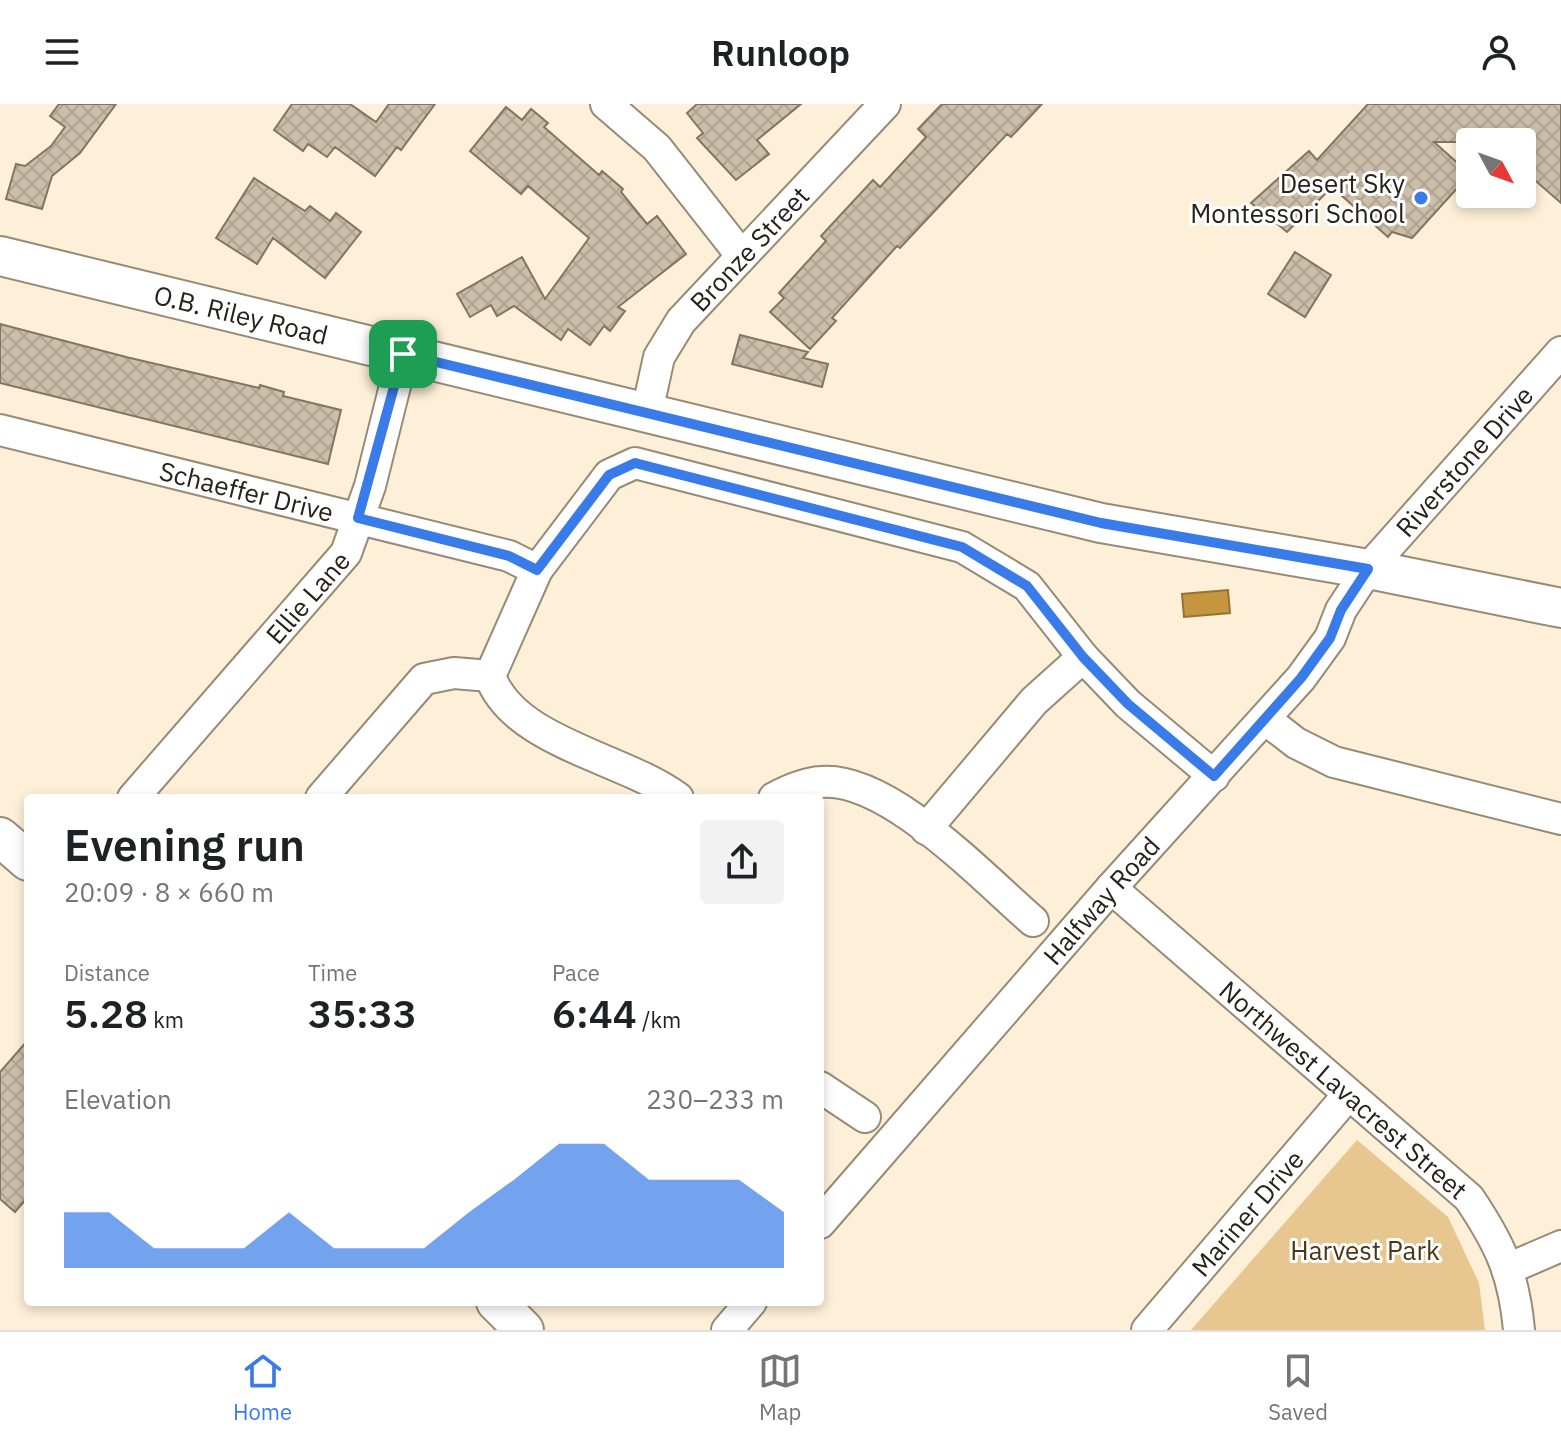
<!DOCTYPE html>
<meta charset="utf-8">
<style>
:root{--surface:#fff;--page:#f2f2f2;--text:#202124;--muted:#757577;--line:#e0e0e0;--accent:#397be9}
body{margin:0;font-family:"IBM Plex Sans",sans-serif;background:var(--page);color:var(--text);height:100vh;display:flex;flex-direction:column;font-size:30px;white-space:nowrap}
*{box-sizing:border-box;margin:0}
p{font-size:26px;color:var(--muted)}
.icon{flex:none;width:44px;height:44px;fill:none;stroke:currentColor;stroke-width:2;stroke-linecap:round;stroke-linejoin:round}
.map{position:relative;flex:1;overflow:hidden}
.side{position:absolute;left:24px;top:690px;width:800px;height:512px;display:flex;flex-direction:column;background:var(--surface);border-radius:8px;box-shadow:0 4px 12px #0003}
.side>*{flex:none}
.needle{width:52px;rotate:131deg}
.controls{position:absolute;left:1456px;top:24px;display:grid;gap:16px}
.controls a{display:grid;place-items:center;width:80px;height:80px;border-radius:8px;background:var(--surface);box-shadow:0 4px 12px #0003;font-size:40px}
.pin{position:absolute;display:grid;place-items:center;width:68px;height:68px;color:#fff;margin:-34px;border-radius:16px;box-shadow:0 4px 12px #0006}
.round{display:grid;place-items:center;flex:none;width:84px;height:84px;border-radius:8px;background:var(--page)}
.summary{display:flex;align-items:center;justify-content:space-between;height:136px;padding:0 40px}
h1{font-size:44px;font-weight:600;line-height:60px}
.stats{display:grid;grid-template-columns:repeat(3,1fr);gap:12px;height:136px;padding:8px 40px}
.stats div{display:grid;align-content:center}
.stats b{font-size:40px;font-weight:600}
.stats small{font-size:22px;font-weight:400}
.stats p{font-size:22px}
.chart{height:224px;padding:16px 40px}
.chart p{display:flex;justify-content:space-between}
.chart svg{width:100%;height:144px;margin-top:8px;fill:var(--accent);opacity:.7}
header{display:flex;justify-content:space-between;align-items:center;height:104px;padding:0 40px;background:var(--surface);font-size:36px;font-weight:600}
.menu{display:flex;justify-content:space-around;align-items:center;height:112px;border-top:2px solid var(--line);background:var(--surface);font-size:22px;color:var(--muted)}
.menu a{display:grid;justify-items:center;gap:4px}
.menu .selected{color:var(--accent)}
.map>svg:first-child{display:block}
.green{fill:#e7c68f}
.water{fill:#c5963d;stroke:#957332;stroke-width:2}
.building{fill:url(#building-cross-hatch);stroke:#827662;stroke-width:2}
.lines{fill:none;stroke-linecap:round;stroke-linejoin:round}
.minor-casing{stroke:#978b76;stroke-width:34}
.tertiary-casing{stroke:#978b76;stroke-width:42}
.minor{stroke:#fff;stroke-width:30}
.tertiary{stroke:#fff;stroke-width:38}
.route-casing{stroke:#fff;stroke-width:16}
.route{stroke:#397be9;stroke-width:10}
.poi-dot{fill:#397be9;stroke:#fff;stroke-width:3}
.labels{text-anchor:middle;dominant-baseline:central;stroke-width:6;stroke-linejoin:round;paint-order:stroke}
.poi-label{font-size:26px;fill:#262119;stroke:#fff;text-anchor:end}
.street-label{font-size:26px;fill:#262119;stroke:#fff}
.park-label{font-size:26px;fill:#4b3712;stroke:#fff}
</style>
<header><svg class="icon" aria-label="menu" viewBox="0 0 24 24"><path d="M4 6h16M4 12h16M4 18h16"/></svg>Runloop<svg class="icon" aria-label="person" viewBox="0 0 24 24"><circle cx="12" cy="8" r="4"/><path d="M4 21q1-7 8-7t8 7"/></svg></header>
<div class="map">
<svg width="1561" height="1226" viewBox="0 0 1561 1226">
<defs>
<pattern id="building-cross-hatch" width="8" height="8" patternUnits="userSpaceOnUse" patternTransform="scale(2)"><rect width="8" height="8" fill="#ccbea9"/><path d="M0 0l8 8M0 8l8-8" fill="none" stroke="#afa391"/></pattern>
</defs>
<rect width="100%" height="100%" fill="#fdefd8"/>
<!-- green -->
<path class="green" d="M 1357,1036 L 1448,1113 L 1479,1179 L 1485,1226 L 1191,1226 Z"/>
<!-- water -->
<path class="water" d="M 1228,486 L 1230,509 L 1184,513 L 1182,490 Z"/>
<!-- building -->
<path class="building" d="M 59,0 L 116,0 L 80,49 L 52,72 L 42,105 L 6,95 L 16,60 L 25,62 L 51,42 L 65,23 L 50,12 Z
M 292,0 L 350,0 L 376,18 L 389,0 L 435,0 L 401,46 L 397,43 L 375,72 L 335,43 L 327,53 L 308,40 L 303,47 L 274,26 Z
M 697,0 L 801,0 L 757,36 L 769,50 L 736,76 L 697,34 L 703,29 L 687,9 Z
M 942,0 L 1042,0 L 1011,33 L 1007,30 L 900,144 L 897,142 L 832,214 L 836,217 L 810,245 L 770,208 L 784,194 L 779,189 L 826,137 L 821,132 L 873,76 L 880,83 L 926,33 L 918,25 Z
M 1368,0 L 1561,0 L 1561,99 L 1522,65 L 1522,38 L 1434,38 L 1470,70 L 1412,134 L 1392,128 L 1388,133 L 1332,83 L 1287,128 L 1251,99 L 1309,47 L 1317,56 Z
M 506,3 L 522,16 L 531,5 L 548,19 L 544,23 L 599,71 L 602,67 L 623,85 L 621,88 L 647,120 L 657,112 L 686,150 L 618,203 L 625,207 L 610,227 L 604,222 L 590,241 L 568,225 L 561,236 L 514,202 L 497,212 L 491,201 L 470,213 L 457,190 L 522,153 L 545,195 L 589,134 L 528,82 L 521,90 L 470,47 Z
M 254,74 L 305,107 L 310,102 L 330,117 L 336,109 L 361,128 L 325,174 L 273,134 L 257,160 L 216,134 Z
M 1295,148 L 1331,171 L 1305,213 L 1268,190 Z
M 0,220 L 126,253 L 259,284 L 260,281 L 284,288 L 283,292 L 341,306 L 328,360 L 0,279 Z
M 740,231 L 808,248 L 803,254 L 828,260 L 822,283 L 732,260 Z
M 28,936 L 28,1093 L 15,1108 L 0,1095 L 0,968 Z"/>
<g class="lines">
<defs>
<g id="minor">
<path d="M 606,0 L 657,44 L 741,151"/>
<path id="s1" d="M 647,308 L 659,253 L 681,217 L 885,0"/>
<path id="s2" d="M 0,326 L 509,452 L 537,466"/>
<path d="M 1265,615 L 1296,639 L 1334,658 L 1561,715"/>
<path id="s3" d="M 133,694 L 346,449 L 370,382 L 403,250"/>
<path d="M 321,694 L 424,575 L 454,569 L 490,572"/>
<path d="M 678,694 C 623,653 514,639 490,572 L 537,466 L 609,371 L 635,359 L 962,443 L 1027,482 L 1083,553 L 1128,600 L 1214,672"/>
<path d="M 774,694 C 787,687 806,679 821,678 C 888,672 983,774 1033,817"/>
<path d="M 926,725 L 1034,597 L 1083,553"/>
<path id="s4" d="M 1111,784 L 1469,1094 C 1500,1140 1514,1170 1519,1226"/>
<path d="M 820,983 L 865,1013"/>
<path id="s5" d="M 820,1119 L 1111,784 L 1301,574 L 1330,534 L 1341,506 L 1368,465 L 1561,248"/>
<path d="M 1510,1164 L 1561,1142"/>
<path d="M 727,1226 L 751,1198"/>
<path id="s6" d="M 1147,1226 L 1348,991"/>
</g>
<g id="tertiary">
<path id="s7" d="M 0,152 L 1101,419 L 1368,465 L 1561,504"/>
<path d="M 0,733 L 28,757"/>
<path d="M 496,1198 L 524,1226"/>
</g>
</defs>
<!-- minor casing -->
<use href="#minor" class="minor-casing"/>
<!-- tertiary casing -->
<use href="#tertiary" class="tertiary-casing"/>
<!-- minor -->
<use href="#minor" class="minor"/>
<!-- tertiary -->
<use href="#tertiary" class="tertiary"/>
</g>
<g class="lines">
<defs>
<path id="route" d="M 403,250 L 1101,419 L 1368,465 L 1341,506 L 1330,534 L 1301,574 L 1214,672 L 1128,600 L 1083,553 L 1027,482 L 962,443 L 635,359 L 609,371 L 537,466 L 509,452 L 358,414 Z"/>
</defs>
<!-- route casing -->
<use href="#route" class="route-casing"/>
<!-- route -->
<use href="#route" class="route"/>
</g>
<!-- markers -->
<circle class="poi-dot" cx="1421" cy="94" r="8"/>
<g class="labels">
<!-- poi labels -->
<g class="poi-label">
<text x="1405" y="79">Desert Sky<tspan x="1405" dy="30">Montessori School</tspan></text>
</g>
<!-- street labels -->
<g class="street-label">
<text stroke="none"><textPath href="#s1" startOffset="198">Bronze Street</textPath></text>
<text stroke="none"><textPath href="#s7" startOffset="248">O.B. Riley Road</textPath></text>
<text stroke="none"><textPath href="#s5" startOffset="1000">Riverstone Drive</textPath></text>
<text stroke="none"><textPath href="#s2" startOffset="254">Schaeffer Drive</textPath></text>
<text stroke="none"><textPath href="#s3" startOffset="266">Ellie Lane</textPath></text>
<text stroke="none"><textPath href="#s5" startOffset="428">Halfway Road</textPath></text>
<text stroke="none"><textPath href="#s4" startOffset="308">Northwest Lavacrest Street</textPath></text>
<text stroke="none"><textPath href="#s6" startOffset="154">Mariner Drive</textPath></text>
</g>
<!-- park labels -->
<g class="park-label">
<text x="1365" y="1146">Harvest Park</text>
</g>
</g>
</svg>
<div class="controls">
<a><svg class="needle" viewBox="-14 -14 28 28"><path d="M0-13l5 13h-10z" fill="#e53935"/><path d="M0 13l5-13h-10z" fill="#757577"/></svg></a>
</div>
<div class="pin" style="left:403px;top:250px;background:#1e9e55"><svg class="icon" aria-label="arrive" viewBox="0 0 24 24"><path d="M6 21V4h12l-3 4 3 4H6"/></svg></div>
<section class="side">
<div class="summary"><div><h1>Evening run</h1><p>20:09 · 8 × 660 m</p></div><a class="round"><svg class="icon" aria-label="share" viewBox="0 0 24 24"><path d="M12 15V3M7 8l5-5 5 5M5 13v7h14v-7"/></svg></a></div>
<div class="stats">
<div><p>Distance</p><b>5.28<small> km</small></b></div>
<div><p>Time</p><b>35:33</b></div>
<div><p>Pace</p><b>6:44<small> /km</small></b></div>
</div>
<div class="chart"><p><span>Elevation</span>230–233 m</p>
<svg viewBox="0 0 160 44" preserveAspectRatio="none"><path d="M0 44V27L10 27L20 38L30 38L40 38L50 27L60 38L70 38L80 38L90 27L100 17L110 6L120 6L130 17L140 17L150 17L160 27V44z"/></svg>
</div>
</section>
</div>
<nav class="menu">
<a class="selected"><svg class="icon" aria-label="home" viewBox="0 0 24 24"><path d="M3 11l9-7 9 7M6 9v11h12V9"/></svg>Home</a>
<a><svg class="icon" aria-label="map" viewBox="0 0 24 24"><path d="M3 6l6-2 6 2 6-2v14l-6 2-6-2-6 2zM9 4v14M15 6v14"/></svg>Map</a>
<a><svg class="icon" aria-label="saved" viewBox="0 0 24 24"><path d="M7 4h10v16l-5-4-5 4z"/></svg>Saved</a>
</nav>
